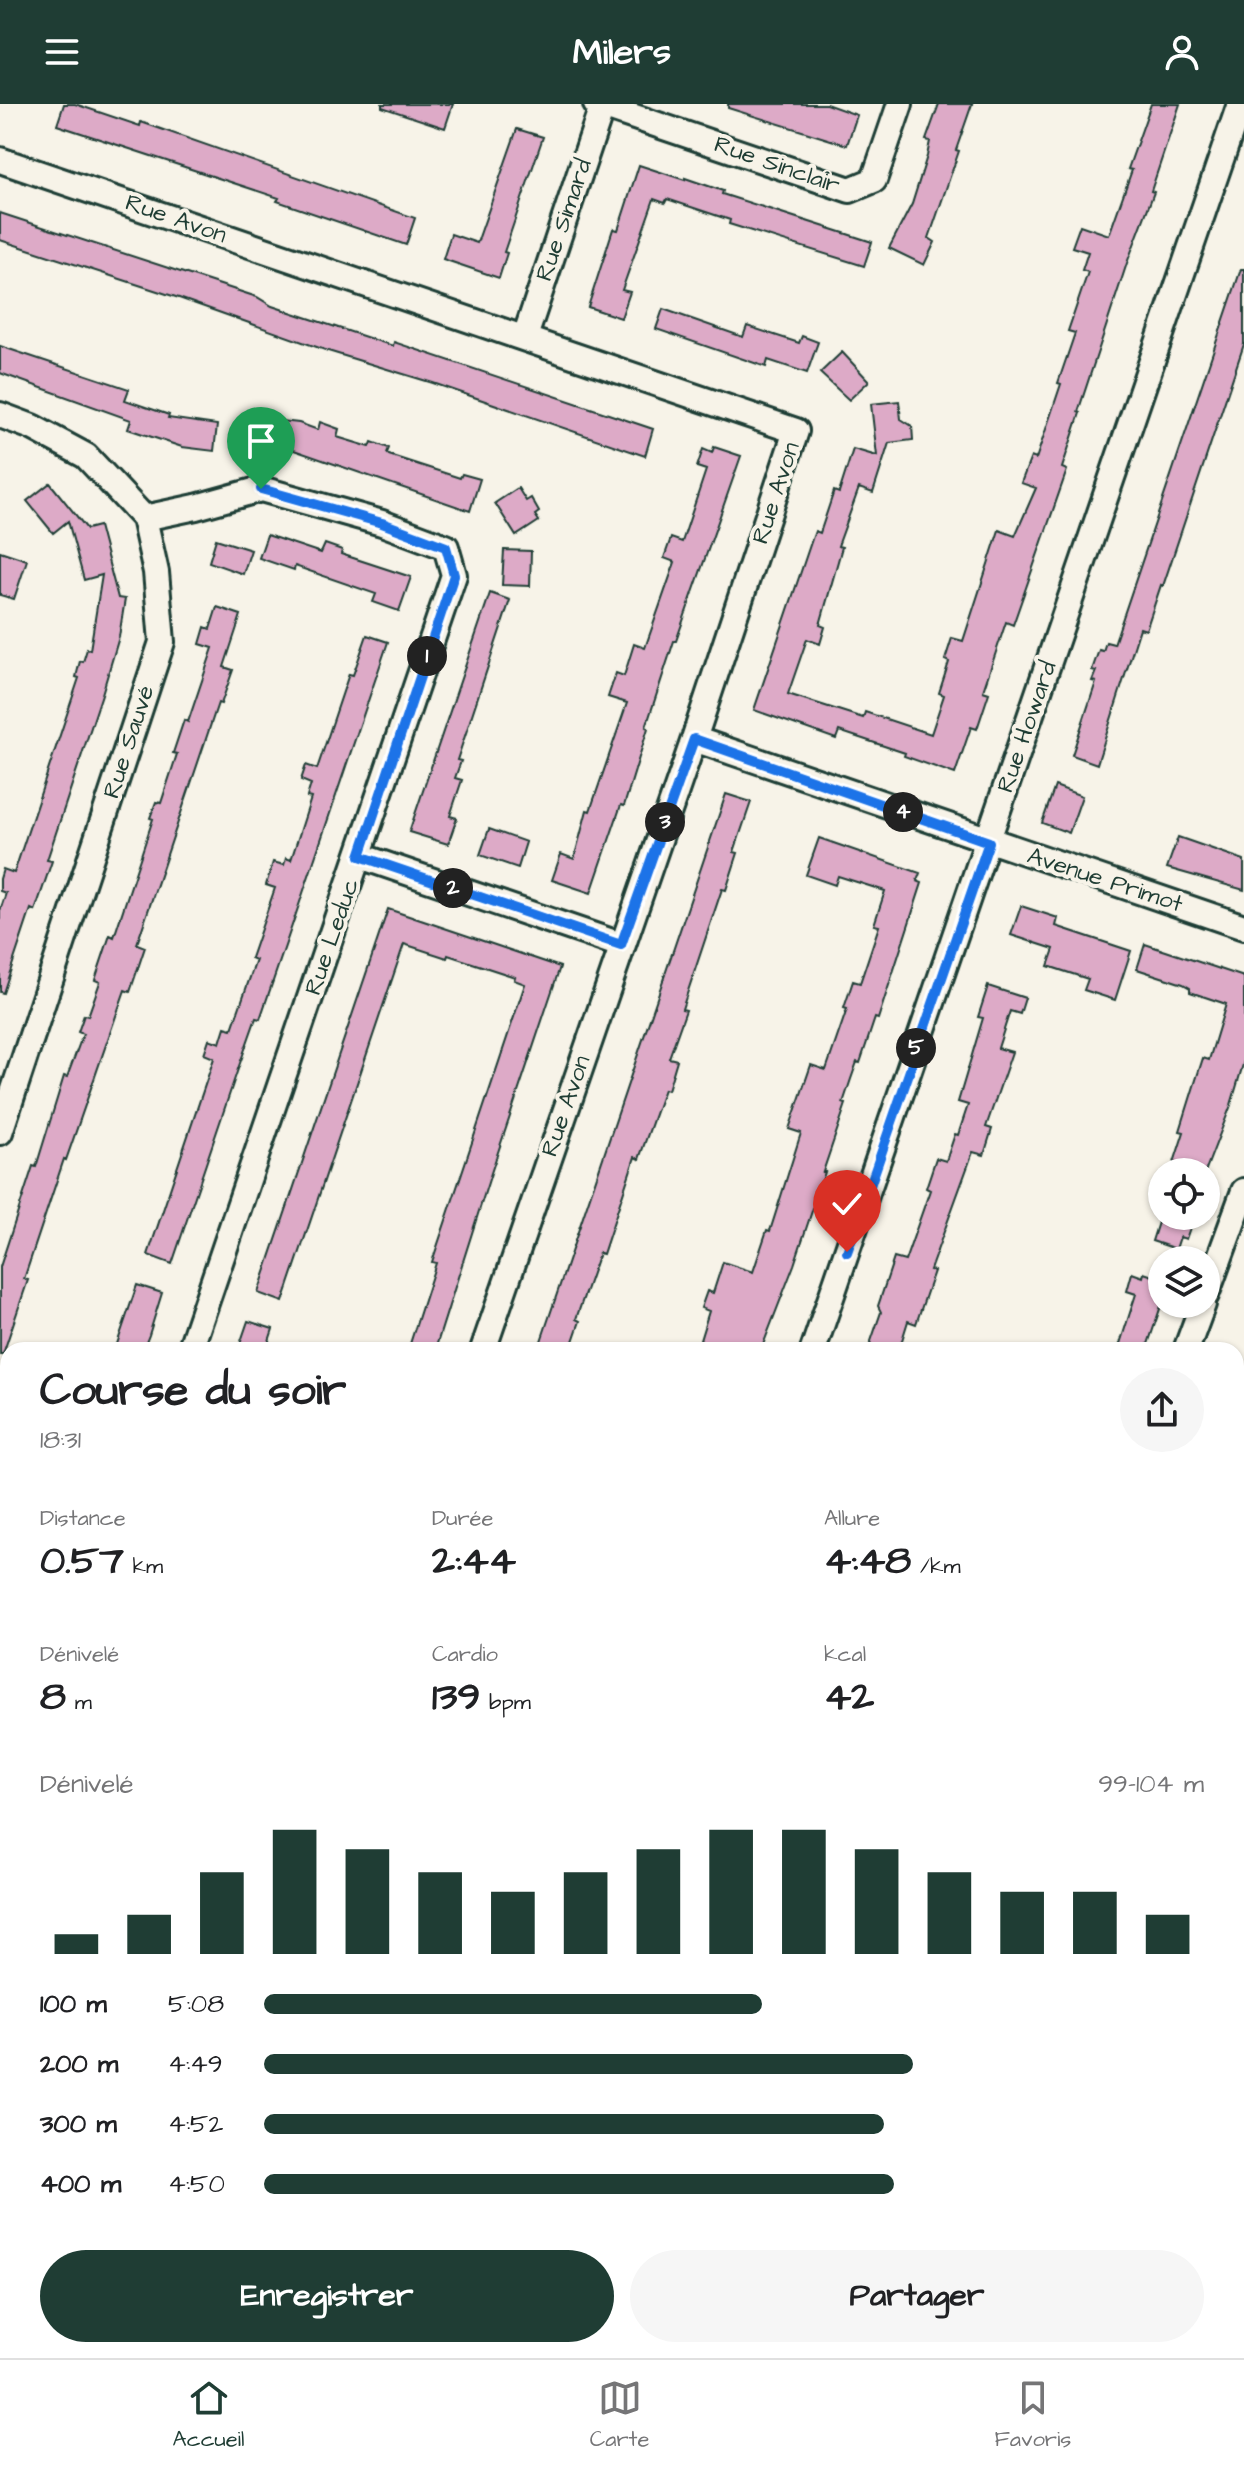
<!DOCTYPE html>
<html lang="fr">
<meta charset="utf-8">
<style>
:root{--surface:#fff;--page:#f6f6f6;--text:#202124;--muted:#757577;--line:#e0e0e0;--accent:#1f3d34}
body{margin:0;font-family:"Architects Daughter",sans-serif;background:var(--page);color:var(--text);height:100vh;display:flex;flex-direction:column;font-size:30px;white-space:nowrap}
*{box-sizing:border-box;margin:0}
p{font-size:26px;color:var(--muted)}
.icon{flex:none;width:44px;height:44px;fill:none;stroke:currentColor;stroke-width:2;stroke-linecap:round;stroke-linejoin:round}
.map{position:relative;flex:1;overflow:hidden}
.details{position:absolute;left:0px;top:1238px;width:1244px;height:1016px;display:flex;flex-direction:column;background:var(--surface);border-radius:24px 24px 0 0;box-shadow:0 2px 6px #0004}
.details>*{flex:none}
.controls{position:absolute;left:1148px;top:1054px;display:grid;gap:16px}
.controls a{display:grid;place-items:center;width:72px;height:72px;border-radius:50%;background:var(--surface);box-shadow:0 2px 6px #0004;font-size:40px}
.pin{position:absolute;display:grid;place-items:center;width:68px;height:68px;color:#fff;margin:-82px -34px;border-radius:50% 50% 50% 0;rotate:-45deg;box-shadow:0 0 8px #0007}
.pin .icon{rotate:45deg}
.km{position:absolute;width:40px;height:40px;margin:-20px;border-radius:50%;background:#222;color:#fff;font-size:22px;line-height:40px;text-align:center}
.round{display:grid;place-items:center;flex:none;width:84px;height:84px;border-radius:42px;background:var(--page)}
.overview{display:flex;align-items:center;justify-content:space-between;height:136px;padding:0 40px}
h1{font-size:44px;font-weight:800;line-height:60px}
.figures{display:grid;grid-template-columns:repeat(3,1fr);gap:12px;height:136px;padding:8px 40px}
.figures div{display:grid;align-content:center}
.figures b{font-size:40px;font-weight:800}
.figures small{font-size:22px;font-weight:400}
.figures p{font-size:22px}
.chart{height:224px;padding:16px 40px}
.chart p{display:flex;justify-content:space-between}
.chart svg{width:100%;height:144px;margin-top:8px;stroke:var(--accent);stroke-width:6}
.primary-button{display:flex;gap:16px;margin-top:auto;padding:16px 40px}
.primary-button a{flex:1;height:92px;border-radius:48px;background:var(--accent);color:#fff;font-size:32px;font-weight:800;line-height:92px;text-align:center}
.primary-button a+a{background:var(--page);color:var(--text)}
ul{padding:0 40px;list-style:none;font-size:26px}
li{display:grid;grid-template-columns:128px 96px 1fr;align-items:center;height:60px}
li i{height:20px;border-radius:10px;background:var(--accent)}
header{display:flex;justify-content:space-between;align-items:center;height:104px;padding:0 40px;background:var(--accent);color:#fff;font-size:36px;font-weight:800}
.tabs{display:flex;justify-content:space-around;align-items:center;height:112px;border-top:2px solid var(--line);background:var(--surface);font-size:22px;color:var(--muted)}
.tabs a{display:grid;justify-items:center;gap:4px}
.tabs .active{color:var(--accent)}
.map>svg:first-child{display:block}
.built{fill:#efddde}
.building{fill:#ddaac7;stroke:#1f3d34;stroke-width:2}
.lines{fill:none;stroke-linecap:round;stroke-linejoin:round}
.minor-casing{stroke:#1f3d34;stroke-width:30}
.major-casing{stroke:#1f3d34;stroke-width:36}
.minor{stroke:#f7f3e8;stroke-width:24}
.major{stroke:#fcde96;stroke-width:30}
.route-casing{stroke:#fff;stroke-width:16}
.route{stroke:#1a73e8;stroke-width:10}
.labels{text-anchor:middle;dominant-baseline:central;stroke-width:8;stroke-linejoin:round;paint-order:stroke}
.street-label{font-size:24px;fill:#1f3d34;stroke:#f7f3e8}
</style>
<header><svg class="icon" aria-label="menu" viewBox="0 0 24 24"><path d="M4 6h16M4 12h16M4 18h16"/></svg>Milers<svg class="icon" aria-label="person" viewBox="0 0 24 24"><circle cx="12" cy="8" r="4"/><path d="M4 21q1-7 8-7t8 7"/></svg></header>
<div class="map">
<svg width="1244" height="2254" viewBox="0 0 1244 2254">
<rect width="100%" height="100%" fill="#f7f3e8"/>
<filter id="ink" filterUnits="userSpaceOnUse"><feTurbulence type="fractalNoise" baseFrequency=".0125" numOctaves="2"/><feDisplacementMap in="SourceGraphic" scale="16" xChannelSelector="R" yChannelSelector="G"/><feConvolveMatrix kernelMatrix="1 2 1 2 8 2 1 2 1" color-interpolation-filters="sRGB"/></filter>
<g filter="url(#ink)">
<!-- built -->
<path class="built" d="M 0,1467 L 8,1470 L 8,1591 L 0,1588 Z"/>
<!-- building -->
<path class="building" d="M 64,0 L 75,0 L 140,22 L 141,18 L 415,114 L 406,141 L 277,97 L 279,94 L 57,21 Z
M 382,0 L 453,0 L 445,24 L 382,3 Z
M 728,0 L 826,0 L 857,11 L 847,41 L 728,4 Z
M 939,0 L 972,0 L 956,46 L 959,47 L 929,134 L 935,138 L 924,161 L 889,144 L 912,100 L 927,52 L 930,37 L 926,36 Z
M 1151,0 L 1180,0 L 1151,87 L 1154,88 L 1127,159 L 1078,308 L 1080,309 L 1062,364 L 1067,366 L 1013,521 L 1006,518 L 983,587 L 989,589 L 977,625 L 971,623 L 955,670 L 904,652 L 905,649 L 839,627 L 836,635 L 754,606 L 812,435 L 815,427 L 820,429 L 834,387 L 839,389 L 853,345 L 877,352 L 871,300 L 899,297 L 901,315 L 912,322 L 913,336 L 889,339 L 873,389 L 859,384 L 838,442 L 842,443 L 820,521 L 825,523 L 820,540 L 807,535 L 788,590 L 863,614 L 865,608 L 931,630 L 944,591 L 939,589 L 949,558 L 945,556 L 952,534 L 963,537 L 999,426 L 1015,432 L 1036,384 L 1021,379 L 1031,353 L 1036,355 L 1061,280 L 1058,279 L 1075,229 L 1068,227 L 1088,168 L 1082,166 L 1088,148 L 1072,143 L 1080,121 L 1109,131 L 1132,66 L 1128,65 Z
M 517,25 L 543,33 L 504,148 L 507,149 L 499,174 L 443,155 L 451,130 L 477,139 Z
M 639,61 L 685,76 L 685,74 L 723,87 L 722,90 L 872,138 L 864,162 L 729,120 L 730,116 L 667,95 L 665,99 L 654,95 L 622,186 L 630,188 L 621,214 L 588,203 L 613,125 L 618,126 Z
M 0,109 L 257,193 L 272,202 L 393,242 L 394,238 L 653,325 L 645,352 L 433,279 L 328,247 L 179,194 L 0,136 Z
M 1241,165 L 1244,165 L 1244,240 L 1163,482 L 1161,481 L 1146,526 L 1140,524 L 1097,660 L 1072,651 L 1096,578 L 1092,577 L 1096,567 L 1092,566 L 1099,546 L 1103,547 L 1106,538 L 1114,540 Z
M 663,205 L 743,233 L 747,222 L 799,239 L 802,232 L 818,238 L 807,269 L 768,256 L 766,263 L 656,225 Z
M 0,242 L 129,285 L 125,296 L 169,311 L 168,314 L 217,321 L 214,347 L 182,343 L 128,325 L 131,316 L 0,269 Z
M 842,248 L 869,277 L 849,296 L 820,269 Z
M 245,313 L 299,319 L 318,326 L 320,318 L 339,325 L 337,333 L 370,343 L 372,338 L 389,344 L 387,349 L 389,351 L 460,374 L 462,370 L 480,375 L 470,407 L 291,345 L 242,339 Z
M 714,343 L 741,352 L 676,537 L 674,537 L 646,623 L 648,624 L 624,702 L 621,701 L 591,789 L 552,776 L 561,750 L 574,755 L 587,706 L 590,707 L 627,599 L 608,593 L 616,569 L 624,572 L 634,540 L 645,544 L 675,458 L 664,454 L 671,434 L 682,438 L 706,366 L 697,363 L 703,345 L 712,349 Z
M 50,379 L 87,425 L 99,422 L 118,494 L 125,495 L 119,533 L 102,590 L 47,756 L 52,757 L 35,807 L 31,805 L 3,889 L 0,888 L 0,807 L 6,789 L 0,787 L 0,775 L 3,765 L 14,769 L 79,574 L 76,573 L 80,557 L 83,558 L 87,545 L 90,546 L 102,471 L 84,476 L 68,417 L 53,429 L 27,397 Z
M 518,384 L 526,397 L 531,394 L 539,408 L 535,411 L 539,417 L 516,432 L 495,399 Z
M 267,431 L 321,449 L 325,440 L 342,446 L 341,450 L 411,473 L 399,507 L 373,498 L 376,490 L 295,462 L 294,466 L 259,454 Z
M 216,435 L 251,446 L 243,470 L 209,458 Z
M 504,446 L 531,447 L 530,482 L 502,481 Z
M 0,447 L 27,456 L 14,495 L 0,491 Z
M 490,489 L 510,496 L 457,656 L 461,657 L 455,674 L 462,676 L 450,712 L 457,714 L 448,740 L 409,728 Z
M 217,503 L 241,511 L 224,563 L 233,566 L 221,600 L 218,599 L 137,840 L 145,843 L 130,888 L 125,886 L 66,1056 L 64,1055 L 24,1175 L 28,1176 L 3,1250 L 0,1250 L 0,1163 L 33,1062 L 36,1063 L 64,972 L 67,973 L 83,930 L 78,928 L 84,911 L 88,912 L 100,878 L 95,876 L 110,831 L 114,833 L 153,715 L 150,714 L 156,698 L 161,699 L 177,650 L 173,649 L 184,616 L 188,618 L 213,544 L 200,540 L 205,523 L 210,525 Z
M 367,531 L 388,538 L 299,801 L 260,915 L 256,914 L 239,962 L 172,1160 L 148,1151 L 214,954 L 204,950 L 209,935 L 220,939 L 225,923 L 232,925 L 256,856 L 251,854 L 275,784 L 266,781 L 273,758 L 284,761 L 286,754 L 291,756 L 311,694 L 307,693 L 311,680 L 301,676 L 306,661 L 317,665 L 349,570 L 353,571 Z
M 1055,682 L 1082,692 L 1069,729 L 1042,719 Z
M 726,690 L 751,698 L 734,748 L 738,749 L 726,786 L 722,785 L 682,905 L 686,906 L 669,954 L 677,956 L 668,986 L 664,985 L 639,1055 L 635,1053 L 603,1150 L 599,1149 L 576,1215 L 580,1217 L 570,1246 L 548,1246 L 539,1243 Z
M 489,725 L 526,738 L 518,764 L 480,751 Z
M 1178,733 L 1244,756 L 1244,786 L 1167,764 Z
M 819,734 L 920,769 L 917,777 L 922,779 L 878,915 L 875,914 L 860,959 L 857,958 L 851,975 L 843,999 L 846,1000 L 823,1068 L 825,1068 L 794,1161 L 761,1246 L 697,1246 L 709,1207 L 701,1204 L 707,1187 L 713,1189 L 723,1158 L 753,1168 L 767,1126 L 770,1127 L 801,1029 L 789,1025 L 811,961 L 826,966 L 847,905 L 844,904 L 853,877 L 860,879 L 879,822 L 874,821 L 885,787 L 838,772 L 835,781 L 806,771 Z
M 1021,802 L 1058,814 L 1056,822 L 1131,847 L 1115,896 L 1084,886 L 1088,875 L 1048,862 L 1054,845 L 1011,831 Z
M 388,805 L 560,863 L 491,1069 L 435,1246 L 408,1246 L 436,1159 L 432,1158 L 525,880 L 514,876 L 515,873 L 448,851 L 447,854 L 404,840 L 283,1198 L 258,1189 Z
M 1145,840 L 1244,873 L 1244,957 L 1231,1001 L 1205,1068 L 1171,1068 L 1184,1028 L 1180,1027 L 1194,982 L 1203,954 L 1209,956 L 1226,900 L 1190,888 L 1190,884 L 1183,880 L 1137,865 Z
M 988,882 L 1025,894 L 1020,910 L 1010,907 L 998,944 L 1012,948 L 986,1023 L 992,1025 L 984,1051 L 973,1048 L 930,1166 L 934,1167 L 916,1220 L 908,1217 L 899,1246 L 868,1246 L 881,1208 L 878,1202 L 894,1154 L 905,1157 L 930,1086 L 926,1084 L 936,1054 L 946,1057 L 955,1030 L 958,1031 L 968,1001 L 958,998 L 983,914 L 978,913 Z
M 1160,1112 L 1194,1112 L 1186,1135 L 1180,1133 L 1176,1145 L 1152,1137 Z
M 1132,1169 L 1143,1173 L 1144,1169 L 1162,1175 L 1162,1199 L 1146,1246 L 1118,1246 L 1136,1190 L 1127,1187 Z
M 137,1181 L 162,1189 L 149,1231 L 143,1246 L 115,1246 Z
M 248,1217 L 273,1225 L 266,1246 L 238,1246 Z"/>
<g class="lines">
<defs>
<path id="minor" d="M 596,0 L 850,86 L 874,76 L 900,0
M 0,56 L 796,327 L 694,635 L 483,1246
M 525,233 L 603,0
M 0,311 L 32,323 L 86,352 L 144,414 L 156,468 L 162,538 L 0,1028
M 144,414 L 196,403 L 261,385 L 382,419 L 446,443 L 454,471 L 190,1246
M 694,635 L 1244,823
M 360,752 L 621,841
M 1206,1191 L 1244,1087
M 813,1246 L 1240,0
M 1186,1246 L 1203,1200
M 0,1557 L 8,1560
M 0,1782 L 8,1760
M 1236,1860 L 1244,1837
M 0,1954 L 8,1956
M 1236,1984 L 1244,1988
M 1236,2177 L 1244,2179
M 134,2254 L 136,2246
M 464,2254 L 467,2246
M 860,2254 L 863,2246
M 1101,2254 L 1104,2246"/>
<path id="major" d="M 0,1618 L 8,1620
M 0,1674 L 8,1677
M 1236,2055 L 1244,2058
M 1236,2110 L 1244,2113"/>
</defs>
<!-- minor casing -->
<use href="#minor" class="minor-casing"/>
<!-- major casing -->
<use href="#major" class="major-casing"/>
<!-- minor -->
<use href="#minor" class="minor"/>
<!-- major -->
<use href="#major" class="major"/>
</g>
</g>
<g class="lines" filter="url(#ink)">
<defs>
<path id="route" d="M 261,385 L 382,419 L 446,443 L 454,471 L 360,752 L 621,841 L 694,635 L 989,738 L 847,1148"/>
</defs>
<!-- route casing -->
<use href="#route" class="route-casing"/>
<!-- route -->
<use href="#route" class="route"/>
</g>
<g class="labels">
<!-- street labels -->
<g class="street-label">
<text transform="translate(777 61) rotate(19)">Rue Sinclair</text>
<text transform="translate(176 115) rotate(19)">Rue Avon</text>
<text transform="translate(564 116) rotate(-71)">Rue Simard</text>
<text transform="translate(776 389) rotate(-72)">Rue Avon</text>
<text transform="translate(1027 623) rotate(-71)">Rue Howard</text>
<text transform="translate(129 638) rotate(-72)">Rue Sauvé</text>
<text transform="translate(1105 776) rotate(18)">Avenue Primot</text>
<text transform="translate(332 833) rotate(-71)">Rue Leduc</text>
<text transform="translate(566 1002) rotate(-71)">Rue Avon</text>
</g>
</g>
</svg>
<div class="controls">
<a><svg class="icon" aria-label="locate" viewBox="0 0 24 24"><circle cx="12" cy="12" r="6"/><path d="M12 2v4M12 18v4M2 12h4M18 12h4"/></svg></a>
<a><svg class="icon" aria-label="layers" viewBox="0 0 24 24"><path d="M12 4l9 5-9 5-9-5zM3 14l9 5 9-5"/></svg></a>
</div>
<div class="pin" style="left:261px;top:385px;background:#1e9e55"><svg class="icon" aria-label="arrive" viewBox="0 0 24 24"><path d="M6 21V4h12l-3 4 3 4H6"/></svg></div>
<div class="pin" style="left:847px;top:1148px;background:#d93025"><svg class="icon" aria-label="check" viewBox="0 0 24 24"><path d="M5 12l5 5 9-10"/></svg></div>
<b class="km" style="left:427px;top:552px">1</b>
<b class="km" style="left:453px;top:784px">2</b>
<b class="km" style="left:665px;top:718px">3</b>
<b class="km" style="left:903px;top:708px">4</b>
<b class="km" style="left:916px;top:944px">5</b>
<section class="details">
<div class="overview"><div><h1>Course du soir</h1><p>18:31</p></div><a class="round"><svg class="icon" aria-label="share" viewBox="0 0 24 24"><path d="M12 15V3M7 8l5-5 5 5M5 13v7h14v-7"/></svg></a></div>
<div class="figures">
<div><p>Distance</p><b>0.57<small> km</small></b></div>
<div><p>Durée</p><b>2:44</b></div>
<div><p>Allure</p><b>4:48<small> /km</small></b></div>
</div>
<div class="figures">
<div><p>Dénivelé</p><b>8<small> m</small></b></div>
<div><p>Cardio</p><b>139<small> bpm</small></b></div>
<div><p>kcal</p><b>42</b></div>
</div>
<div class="chart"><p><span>Dénivelé</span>99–104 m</p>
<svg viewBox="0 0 160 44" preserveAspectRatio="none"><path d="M5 44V38M15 44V32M25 44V19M35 44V6M45 44V12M55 44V19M65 44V25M75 44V19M85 44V12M95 44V6M105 44V6M115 44V12M125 44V19M135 44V25M145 44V25M155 44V32"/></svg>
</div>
<ul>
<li><b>100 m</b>5:08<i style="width:53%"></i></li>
<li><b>200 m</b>4:49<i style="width:69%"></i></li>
<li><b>300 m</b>4:52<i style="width:66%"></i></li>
<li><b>400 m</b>4:50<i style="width:67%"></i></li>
</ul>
<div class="primary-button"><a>Enregistrer</a><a>Partager</a></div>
</section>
</div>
<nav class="tabs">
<a class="active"><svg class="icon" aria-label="home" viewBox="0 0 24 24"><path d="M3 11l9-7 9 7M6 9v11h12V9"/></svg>Accueil</a>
<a><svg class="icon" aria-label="map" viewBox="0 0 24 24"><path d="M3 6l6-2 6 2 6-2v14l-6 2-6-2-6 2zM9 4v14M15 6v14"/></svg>Carte</a>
<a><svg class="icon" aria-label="saved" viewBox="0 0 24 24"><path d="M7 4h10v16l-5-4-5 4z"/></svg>Favoris</a>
</nav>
